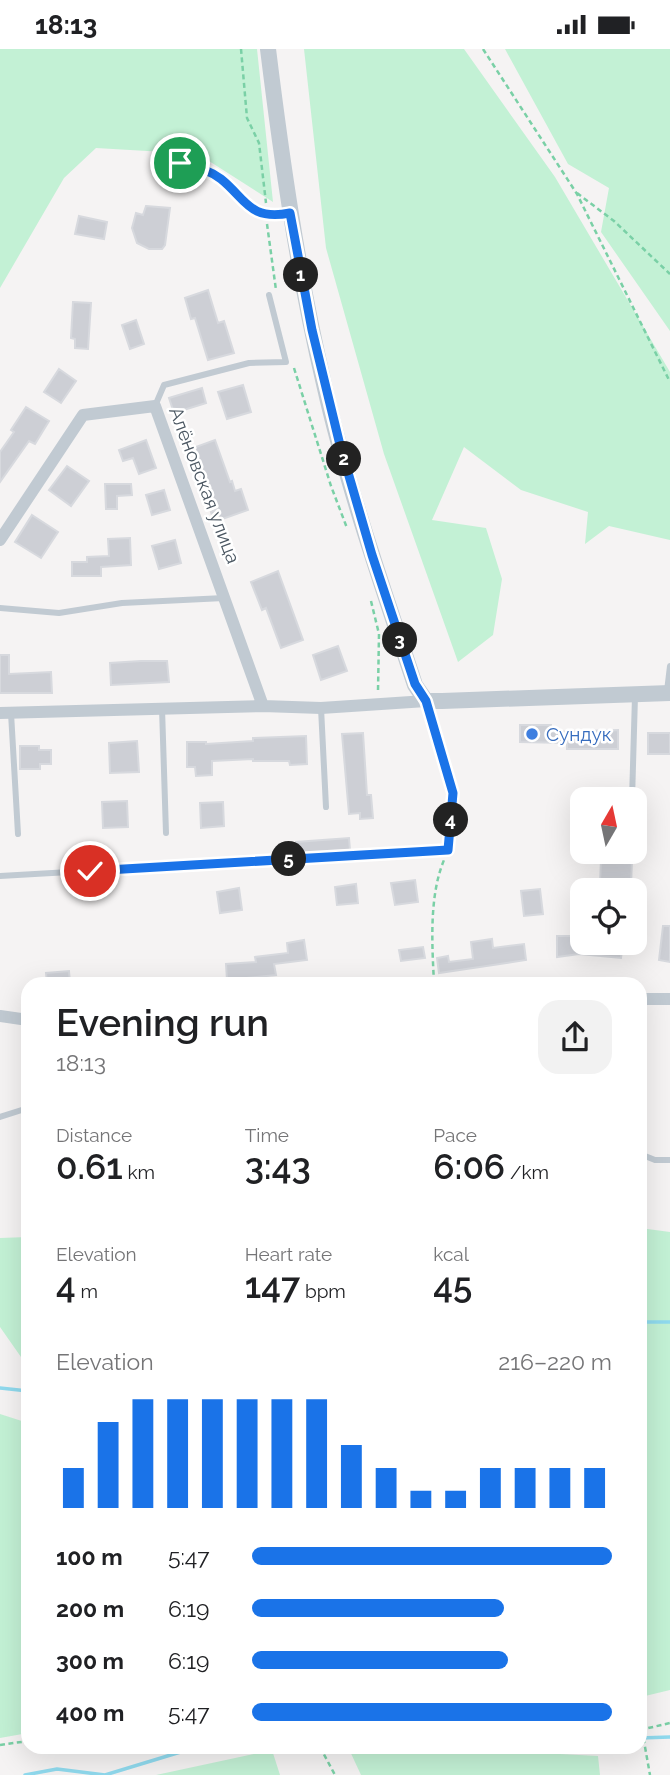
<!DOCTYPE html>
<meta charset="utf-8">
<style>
:root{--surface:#fff;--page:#f2f2f2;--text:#202124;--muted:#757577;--accent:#1a73e8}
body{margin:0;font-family:Raleway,sans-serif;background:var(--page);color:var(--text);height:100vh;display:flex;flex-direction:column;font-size:26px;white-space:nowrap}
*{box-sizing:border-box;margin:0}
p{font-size:23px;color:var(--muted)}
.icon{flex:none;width:38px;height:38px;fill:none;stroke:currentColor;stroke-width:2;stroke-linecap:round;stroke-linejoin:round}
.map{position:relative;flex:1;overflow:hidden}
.side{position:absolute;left:21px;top:928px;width:626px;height:777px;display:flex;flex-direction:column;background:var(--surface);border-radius:21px;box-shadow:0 7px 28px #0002}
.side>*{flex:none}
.needle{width:46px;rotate:9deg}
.fabs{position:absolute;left:570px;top:738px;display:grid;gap:14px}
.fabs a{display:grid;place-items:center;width:77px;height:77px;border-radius:14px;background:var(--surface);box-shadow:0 7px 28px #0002;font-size:35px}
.pin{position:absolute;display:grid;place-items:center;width:60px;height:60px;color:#fff;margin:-30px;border:4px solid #fff;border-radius:50%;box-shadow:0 2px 7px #0007}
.km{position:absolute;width:35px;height:35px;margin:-18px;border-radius:50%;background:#222;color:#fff;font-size:19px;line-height:35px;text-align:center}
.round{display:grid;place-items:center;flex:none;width:74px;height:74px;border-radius:21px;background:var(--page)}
.head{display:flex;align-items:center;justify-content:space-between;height:119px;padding:0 35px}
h1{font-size:38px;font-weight:600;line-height:52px}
.stats{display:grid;grid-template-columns:repeat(3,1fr);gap:10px;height:119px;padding:7px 35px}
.stats div{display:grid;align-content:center}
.stats b{font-size:35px;font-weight:600}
.stats small{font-size:19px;font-weight:400}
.stats p{font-size:19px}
.chart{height:196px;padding:14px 35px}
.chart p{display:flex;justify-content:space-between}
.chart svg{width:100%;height:126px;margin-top:7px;stroke:var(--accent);stroke-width:6}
ul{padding:0 35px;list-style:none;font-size:23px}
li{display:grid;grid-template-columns:112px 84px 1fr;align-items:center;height:52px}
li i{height:18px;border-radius:9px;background:var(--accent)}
.status{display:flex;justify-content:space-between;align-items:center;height:49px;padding:0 35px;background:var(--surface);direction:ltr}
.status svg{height:19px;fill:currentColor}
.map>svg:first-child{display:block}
.green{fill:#c3f1d5}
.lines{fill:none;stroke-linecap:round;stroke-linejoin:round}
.stream{stroke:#90daee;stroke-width:3.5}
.building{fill:#cdcfd5;stroke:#d7d9de;stroke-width:2}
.path{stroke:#7ad0a6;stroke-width:2.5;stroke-dasharray:5 3.5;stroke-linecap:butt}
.service{stroke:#c1cad2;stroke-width:6}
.minor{stroke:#c1cad2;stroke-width:12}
.tertiary{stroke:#c1cad2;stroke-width:16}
.route-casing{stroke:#fff;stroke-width:14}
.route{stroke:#1a73e8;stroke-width:9}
.shop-dot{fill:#3f7fe0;stroke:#fff;stroke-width:2.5}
.labels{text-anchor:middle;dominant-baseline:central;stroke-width:5;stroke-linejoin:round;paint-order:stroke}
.street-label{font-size:19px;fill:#4a5661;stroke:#fff}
.shop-label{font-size:19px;fill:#366cbe;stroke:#fff;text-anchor:start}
</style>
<div class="status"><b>18:13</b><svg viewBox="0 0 49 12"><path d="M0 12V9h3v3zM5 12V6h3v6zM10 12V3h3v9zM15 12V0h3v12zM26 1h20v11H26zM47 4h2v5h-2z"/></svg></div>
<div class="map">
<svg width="670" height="1726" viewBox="0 0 670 1726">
<rect width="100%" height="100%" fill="#f5f3f3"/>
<!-- green -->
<path class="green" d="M 0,0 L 257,0 L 273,153 L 198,105 L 96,99 L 64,129 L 0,239 Z
M 304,0 L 464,0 L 555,128 L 670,323 L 670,491 L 609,477 L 585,495 L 588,463 L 521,441 L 464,398 L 432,471 L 486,479 L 502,530 L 493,586 L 458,613 L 384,405 L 326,199 Z
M 505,0 L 670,0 L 670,282 L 601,183 L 609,139 L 568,115 Z
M 640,1179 L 670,1183 L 670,1641 L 641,1648 Z
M 28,1188 L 28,1308 L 21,1308 L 0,1278 L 0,1189 Z
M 0,1365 L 28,1374 L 28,1684 L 0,1689 Z
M 348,1698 L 428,1698 L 598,1707 L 600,1726 L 361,1726 Z
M 272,1701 L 280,1726 L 156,1726 Z"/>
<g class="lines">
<!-- stream -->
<path class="stream" d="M 640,1273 L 670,1273
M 0,1339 L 28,1342
M 640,1689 L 670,1688
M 25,1726 L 57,1720 L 105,1726 L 197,1698"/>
</g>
<!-- building -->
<path class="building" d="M 146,157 L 170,159 L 165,196 L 162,200 L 149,200 L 137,194 L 132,179 L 136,164 L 143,166 Z
M 79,167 L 107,173 L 104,190 L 75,185 Z
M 208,241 L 218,274 L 224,272 L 234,304 L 208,311 L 195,269 L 191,270 L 185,249 Z
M 73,253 L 91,254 L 88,300 L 75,299 L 75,290 L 71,289 Z
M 136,271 L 144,295 L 130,300 L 122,276 Z
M 59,320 L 76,332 L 61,354 L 44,343 Z
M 243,336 L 251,363 L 227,370 L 218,343 Z
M 202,339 L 206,354 L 174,364 L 169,349 Z
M 26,358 L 49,372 L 35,395 L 29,392 L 0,433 L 0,403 L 14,383 L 11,381 Z
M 146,391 L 156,419 L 139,425 L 133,409 L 123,412 L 119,401 Z
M 215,391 L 230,433 L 232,432 L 235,442 L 241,440 L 248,461 L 214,473 L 211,463 L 217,460 L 193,399 Z
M 67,417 L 89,432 L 71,457 L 49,441 Z
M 105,435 L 131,435 L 132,446 L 117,447 L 117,460 L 106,460 Z
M 164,441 L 170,461 L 152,466 L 146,446 Z
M 32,466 L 58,483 L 41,509 L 15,493 Z
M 130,489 L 131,516 L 101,518 L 101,527 L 72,527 L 72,513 L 87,513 L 87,508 L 109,507 L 108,490 Z
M 175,491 L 181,514 L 159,520 L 152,497 Z
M 278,522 L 303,591 L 281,599 L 266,559 L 262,561 L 251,533 Z
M 338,597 L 347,622 L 321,631 L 313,606 Z
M 0,606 L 9,606 L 9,625 L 51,623 L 52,644 L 0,644 Z
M 141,612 L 167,612 L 169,633 L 111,636 L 110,614 Z
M 520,676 L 551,676 L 551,683 L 618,681 L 618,700 L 567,700 L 567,694 L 520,693 Z
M 363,684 L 367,746 L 371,746 L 373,769 L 360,770 L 360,764 L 349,765 L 342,685 Z
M 648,684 L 670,684 L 670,705 L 648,705 Z
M 306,687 L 307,715 L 290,716 L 289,712 L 253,712 L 253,710 L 212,712 L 212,726 L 196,727 L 195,718 L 187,718 L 187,693 L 206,693 L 206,695 L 253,692 L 253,689 Z
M 137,692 L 139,723 L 110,724 L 109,694 Z
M 20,697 L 39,697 L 39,701 L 51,701 L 51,715 L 40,715 L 40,720 L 20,720 Z
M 127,752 L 128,778 L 103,779 L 102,753 Z
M 223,753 L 224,777 L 201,779 L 200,754 Z
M 349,789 L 350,801 L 296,804 L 296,793 Z
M 601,810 L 632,811 L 631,837 L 600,835 Z
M 415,831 L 418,853 L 395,856 L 391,834 Z
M 356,835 L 358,854 L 337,856 L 335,838 Z
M 239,839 L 242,861 L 220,864 L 217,843 Z
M 540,840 L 543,865 L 524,867 L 521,842 Z
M 663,877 L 670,877 L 670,913 L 659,911 Z
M 557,887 L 579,887 L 579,894 L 623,894 L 621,909 L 579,905 L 557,908 Z
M 492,890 L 493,899 L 524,895 L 526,911 L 439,924 L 437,909 L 448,907 L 449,913 L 473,910 L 471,893 Z
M 304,891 L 307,911 L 274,915 L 276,926 L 227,931 L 226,915 L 256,913 L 255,908 L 288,904 L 287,894 Z
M 423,898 L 425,909 L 401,912 L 399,901 Z
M 69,922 L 70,934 L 47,934 L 46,924 Z"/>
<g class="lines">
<!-- path -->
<path class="path" d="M 241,0 L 247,69 L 259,94 L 266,154
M 483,0 L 577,145 L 670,333
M 577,144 L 614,172 L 670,225
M 267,175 L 276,241
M 294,319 L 331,437 L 347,479
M 371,552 L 379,585 L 378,642
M 434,934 C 432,895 429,847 444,811
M 640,1681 L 670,1674
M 642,1681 L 650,1726
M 0,1696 L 28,1692
M 320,1698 L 335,1726"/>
<!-- service -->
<path class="service" d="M 169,126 L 180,114 C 194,118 208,120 221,130 C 246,149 249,173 290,164
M 155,357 L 164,336 L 249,314 L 286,313 L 269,246
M 0,559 L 59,564 L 122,554 L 224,549
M 667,642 L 670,617
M 162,659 L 166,784
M 321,659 L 326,758
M 11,664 L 18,785
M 632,751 L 635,647
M 0,827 L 448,801 L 453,744 L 426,654
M 0,1068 L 28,1059
M 640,1105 L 655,1111 L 670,1111"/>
<!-- minor -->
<path class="minor" d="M 0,491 L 83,366 L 155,357 L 263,657
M 0,664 L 263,657 L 321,659 L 426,652
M 640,950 L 670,950
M 0,967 L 28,971"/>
<!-- tertiary -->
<path class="tertiary" d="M 268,0 C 282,113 298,225 324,335 C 347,437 382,536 415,636 L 426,652 L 442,652 L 670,644"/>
</g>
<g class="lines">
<defs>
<path id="route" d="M 90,822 L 448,801 L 453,744 L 426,652 L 415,635 L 372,506 L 340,396 L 312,281 L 290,164 C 249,172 246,150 221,130 C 208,120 194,118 180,114"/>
</defs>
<!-- route casing -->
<use href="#route" class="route-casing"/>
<!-- route -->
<use href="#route" class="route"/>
</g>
<!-- markers -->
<circle class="shop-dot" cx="532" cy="685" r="7"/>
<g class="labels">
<!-- street labels -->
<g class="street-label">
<text transform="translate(205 436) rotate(69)">Алёновская улица</text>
</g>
<!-- shop labels -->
<g class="shop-label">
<text x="546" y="685">Сундук</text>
</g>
</g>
</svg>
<div class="fabs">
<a><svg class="needle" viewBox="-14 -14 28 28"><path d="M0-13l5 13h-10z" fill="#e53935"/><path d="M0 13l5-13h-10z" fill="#757577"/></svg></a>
<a><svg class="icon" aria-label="locate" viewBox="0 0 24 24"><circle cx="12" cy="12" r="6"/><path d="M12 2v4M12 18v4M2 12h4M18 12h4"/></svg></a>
</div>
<div class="pin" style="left:180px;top:114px;background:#1e9e55"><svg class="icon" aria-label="arrive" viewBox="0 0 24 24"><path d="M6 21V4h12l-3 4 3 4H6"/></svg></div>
<div class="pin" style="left:90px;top:822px;background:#d93025"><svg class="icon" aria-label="check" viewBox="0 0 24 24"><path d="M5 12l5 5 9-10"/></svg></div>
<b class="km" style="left:301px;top:226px">1</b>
<b class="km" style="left:344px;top:410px">2</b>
<b class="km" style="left:400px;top:591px">3</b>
<b class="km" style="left:451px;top:771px">4</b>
<b class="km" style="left:289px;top:810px">5</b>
<section class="side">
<div class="head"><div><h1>Evening run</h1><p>18:13</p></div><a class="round"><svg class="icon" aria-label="share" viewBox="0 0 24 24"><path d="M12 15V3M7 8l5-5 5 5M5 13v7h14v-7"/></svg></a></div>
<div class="stats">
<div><p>Distance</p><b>0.61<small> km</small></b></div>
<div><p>Time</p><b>3:43</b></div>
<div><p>Pace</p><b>6:06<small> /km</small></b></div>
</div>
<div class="stats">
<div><p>Elevation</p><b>4<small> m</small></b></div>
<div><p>Heart rate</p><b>147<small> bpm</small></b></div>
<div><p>kcal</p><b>45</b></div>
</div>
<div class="chart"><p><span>Elevation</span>216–220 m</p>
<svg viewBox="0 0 160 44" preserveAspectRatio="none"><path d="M5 44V30M15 44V14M25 44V6M35 44V6M45 44V6M55 44V6M65 44V6M75 44V6M85 44V22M95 44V30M105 44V38M115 44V38M125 44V30M135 44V30M145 44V30M155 44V30"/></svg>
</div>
<ul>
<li><b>100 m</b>5:47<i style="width:100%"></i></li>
<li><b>200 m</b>6:19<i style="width:70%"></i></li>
<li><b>300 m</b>6:19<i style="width:71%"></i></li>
<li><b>400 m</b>5:47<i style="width:100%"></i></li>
</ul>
</section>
</div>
